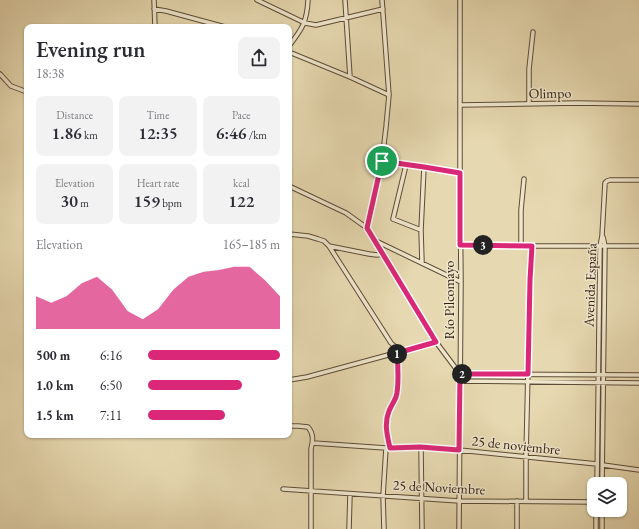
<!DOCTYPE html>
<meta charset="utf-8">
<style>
:root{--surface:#fff;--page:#f2f2f3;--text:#2b2b33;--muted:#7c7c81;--accent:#db2777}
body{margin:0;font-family:"EB Garamond",serif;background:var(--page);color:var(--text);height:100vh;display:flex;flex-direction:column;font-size:15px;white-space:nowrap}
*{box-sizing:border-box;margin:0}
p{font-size:13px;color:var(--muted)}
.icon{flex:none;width:22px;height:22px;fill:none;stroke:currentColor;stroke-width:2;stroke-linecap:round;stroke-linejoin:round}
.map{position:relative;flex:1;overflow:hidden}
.side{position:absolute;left:24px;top:24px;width:268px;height:414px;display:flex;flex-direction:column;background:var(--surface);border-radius:8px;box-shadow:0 1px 3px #0004}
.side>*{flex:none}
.controls{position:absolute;left:587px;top:477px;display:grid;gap:8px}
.controls a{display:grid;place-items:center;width:40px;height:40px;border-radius:8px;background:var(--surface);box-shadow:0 1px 3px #0004;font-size:20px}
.pin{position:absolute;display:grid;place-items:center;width:34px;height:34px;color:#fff;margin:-17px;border:2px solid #fff;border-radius:50%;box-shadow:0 1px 4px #0007}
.km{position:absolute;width:20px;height:20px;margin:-10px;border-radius:50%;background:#222;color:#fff;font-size:11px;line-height:20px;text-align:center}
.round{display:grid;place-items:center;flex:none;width:42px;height:42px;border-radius:8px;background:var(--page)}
.headline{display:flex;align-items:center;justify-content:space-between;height:68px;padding:0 12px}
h1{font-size:22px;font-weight:600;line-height:30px}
.metrics{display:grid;grid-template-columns:repeat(3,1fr);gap:6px;height:68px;padding:4px 12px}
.metrics div{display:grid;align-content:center;border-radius:8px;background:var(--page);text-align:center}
.metrics b{font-size:17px;font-weight:600}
.metrics small{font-size:11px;font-weight:400}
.metrics p{font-size:11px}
.chart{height:112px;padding:8px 12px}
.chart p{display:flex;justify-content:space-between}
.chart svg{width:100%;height:72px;margin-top:4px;fill:var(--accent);opacity:.7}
ul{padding:0 12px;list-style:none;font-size:13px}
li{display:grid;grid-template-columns:64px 48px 1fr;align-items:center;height:30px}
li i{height:10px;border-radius:5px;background:var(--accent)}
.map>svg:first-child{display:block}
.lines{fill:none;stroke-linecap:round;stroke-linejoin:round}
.minor-casing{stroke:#5d4c37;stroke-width:5.5}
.minor{stroke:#efe6cc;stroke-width:3.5}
.route-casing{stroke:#fff;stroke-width:8}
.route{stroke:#db2777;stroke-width:5}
.labels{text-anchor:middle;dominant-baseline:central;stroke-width:3;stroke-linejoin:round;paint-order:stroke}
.street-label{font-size:14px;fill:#2f1d0f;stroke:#efe6cc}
</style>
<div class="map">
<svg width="639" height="529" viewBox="0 0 639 529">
<rect width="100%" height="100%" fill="#e6d8b0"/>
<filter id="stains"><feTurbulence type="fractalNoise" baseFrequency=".005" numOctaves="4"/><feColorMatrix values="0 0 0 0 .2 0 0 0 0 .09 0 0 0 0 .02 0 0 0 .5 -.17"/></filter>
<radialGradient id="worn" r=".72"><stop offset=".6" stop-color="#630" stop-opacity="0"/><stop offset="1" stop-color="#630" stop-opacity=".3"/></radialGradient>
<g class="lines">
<defs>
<path id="minor" d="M 154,0 L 155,27
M 257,0 L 305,23 L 316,25 L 383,9
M 345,0 L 350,77
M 154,9 L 166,11 L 225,27
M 289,46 C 302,29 307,22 308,0
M 289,52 L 350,77 L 389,95
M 0,74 L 11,86 L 27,92
M 529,104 L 529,69 L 533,32
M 460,105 L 577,103 L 639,104
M 382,161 L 424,167 L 460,173
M 406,165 L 393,219 L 421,230
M 289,186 L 346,213 L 367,228 L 436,342 L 460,374
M 367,228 L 382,161 L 386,127 L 389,95 L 382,0
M 289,234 L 308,236 L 318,239 L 324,241 L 329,246 L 369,254 L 377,255 L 383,254
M 376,241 L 461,282
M 460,245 L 532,246 L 639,246
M 329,246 L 391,343 L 397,348 L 403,350
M 521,246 L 521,210 L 524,179
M 422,263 L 421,230 L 424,167
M 460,374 L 639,375
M 289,380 L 307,377 L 436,342
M 460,381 L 639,383
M 289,426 L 298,426 L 308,427 C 314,434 313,441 311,449 L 311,529
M 313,443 L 386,448 L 421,447 L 459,450 L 597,464
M 421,447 L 422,529
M 390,448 C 387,435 384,423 389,411 C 391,406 394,402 396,397 C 399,388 398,363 397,353
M 603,465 L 639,470
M 597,484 L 600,246 L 602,236 L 605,183 L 607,181 L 610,180 L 639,180
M 602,484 L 605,246 L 603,237
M 283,489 L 459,501 L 594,502
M 517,501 L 517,529
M 526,501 L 526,457 L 530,282 L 532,246
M 349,529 L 350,494
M 384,529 L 383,496 L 386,448
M 459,529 L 461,282 L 460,173 L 460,0
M 596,529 L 596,510
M 602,529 L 602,510"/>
</defs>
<!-- minor casing -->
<use href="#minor" class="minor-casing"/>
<!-- minor -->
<use href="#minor" class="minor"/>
</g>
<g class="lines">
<defs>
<path id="route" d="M 382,161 L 424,167 L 460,173 L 460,245 L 532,246 L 530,280 L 528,374 L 460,374 L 459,450 L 420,447 L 390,448 C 387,435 384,423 389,411 C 391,406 394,402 396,397 C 399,388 398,363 397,353 L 436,342 L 367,228 Z"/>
</defs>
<!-- route casing -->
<use href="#route" class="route-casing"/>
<!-- route -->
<use href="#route" class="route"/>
</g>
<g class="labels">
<!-- street labels -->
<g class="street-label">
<text transform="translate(550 93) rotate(-1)">Olimpo</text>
<text transform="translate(590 285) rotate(-88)">Avenida España</text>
<text transform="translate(449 300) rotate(-90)">Río Pilcomayo</text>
<text transform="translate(516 445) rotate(6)">25 de noviembre</text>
<text transform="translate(439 487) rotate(3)">25 de Noviembre</text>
</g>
</g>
<rect width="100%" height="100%" filter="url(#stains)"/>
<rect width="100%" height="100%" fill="url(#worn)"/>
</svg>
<div class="controls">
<a><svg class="icon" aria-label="layers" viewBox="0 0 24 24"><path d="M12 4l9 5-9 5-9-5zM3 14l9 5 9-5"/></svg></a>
</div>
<div class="pin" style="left:382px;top:161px;background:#1e9e55"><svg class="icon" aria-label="arrive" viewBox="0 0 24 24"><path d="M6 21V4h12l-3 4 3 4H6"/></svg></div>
<b class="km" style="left:397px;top:354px">1</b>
<b class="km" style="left:462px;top:374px">2</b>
<b class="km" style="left:483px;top:245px">3</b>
<section class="side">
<div class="headline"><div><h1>Evening run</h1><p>18:38</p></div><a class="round"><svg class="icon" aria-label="share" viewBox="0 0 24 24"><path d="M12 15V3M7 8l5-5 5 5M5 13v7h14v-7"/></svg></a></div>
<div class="metrics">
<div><p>Distance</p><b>1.86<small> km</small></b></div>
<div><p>Time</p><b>12:35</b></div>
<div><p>Pace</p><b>6:46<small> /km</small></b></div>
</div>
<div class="metrics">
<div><p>Elevation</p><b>30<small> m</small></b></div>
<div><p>Heart rate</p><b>159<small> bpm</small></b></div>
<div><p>kcal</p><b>122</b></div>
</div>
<div class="chart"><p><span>Elevation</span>165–185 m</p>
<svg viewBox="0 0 160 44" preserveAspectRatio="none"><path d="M0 44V24L10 28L20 24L30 16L40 12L50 20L60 33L70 38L80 32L90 20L100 12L110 9L120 8L130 6L140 6L150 14L160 24V44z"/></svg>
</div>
<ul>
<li><b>500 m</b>6:16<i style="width:100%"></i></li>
<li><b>1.0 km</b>6:50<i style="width:71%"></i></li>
<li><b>1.5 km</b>7:11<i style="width:58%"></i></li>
</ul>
</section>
</div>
